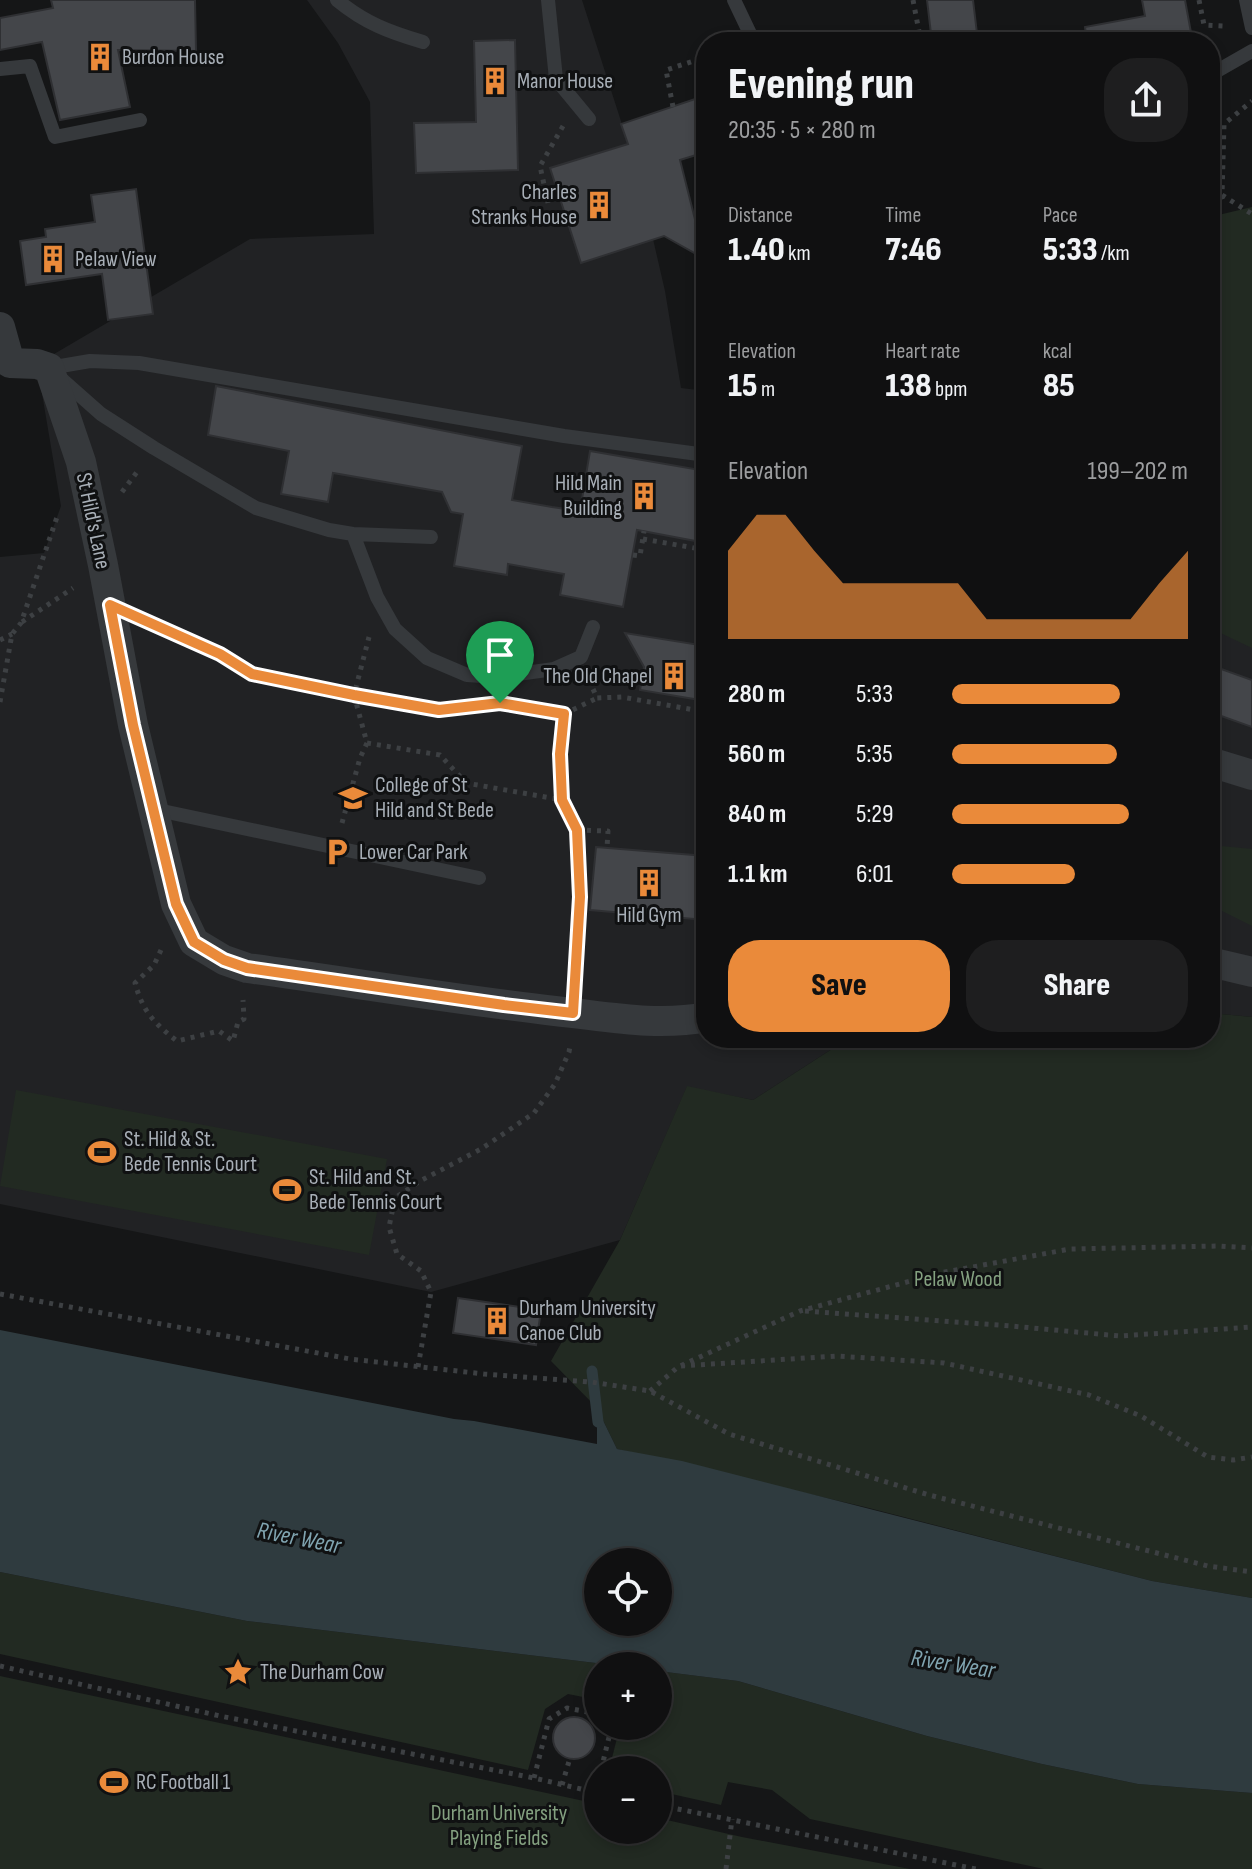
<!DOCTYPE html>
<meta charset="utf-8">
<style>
:root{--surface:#101011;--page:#1e1e1f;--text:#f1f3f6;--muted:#9c9d9f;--line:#303031;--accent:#ea8a3a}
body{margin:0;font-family:"Sofia Sans Condensed",sans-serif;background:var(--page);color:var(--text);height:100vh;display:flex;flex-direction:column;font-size:30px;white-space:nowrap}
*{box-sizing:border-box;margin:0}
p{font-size:26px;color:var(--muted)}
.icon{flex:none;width:44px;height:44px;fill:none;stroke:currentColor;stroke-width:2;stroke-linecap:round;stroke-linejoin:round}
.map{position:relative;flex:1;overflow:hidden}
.side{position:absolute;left:696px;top:32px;width:524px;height:1016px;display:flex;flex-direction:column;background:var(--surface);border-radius:32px;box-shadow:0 4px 12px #0003,0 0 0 2px var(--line)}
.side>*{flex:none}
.tools{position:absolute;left:584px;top:1548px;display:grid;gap:16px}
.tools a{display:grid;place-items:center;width:88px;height:88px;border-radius:50%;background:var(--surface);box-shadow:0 4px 12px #0003,0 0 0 2px var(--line);font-size:40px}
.pin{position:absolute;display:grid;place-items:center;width:68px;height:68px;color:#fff;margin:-82px -34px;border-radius:50% 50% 50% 0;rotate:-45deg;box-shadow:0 0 8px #0007}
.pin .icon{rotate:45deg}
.round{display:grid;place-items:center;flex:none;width:84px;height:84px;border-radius:32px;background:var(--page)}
.summary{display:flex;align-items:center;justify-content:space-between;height:136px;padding:0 32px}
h1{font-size:44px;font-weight:800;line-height:60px}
.metrics{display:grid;grid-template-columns:repeat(3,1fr);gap:12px;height:136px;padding:8px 32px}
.metrics div{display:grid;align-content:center}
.metrics b{font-size:34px;font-weight:800}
.metrics small{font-size:22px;font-weight:400}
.metrics p{font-size:22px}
.chart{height:224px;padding:16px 32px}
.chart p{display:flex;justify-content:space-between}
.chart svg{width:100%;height:144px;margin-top:8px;fill:var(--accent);opacity:.7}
.action{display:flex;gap:16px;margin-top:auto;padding:16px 32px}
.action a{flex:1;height:92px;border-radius:32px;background:var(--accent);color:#111;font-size:32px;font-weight:800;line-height:92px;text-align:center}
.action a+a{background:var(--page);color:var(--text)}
ul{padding:0 32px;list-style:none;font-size:26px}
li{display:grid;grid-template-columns:128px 96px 1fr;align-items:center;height:60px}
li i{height:20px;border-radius:10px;background:var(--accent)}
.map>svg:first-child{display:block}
.built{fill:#212224}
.green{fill:#222a22}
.water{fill:#2f3b3f;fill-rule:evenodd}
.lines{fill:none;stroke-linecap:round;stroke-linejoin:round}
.stream{stroke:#2f3b3f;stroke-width:11}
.building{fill:#44464a;stroke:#2f3033;stroke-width:2}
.path{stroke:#3d4043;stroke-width:5;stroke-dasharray:4 6;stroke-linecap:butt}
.service{stroke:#36393c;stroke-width:14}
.minor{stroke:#36393c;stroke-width:30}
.route-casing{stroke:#fff;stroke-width:16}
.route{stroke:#ea8a3a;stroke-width:10}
.labels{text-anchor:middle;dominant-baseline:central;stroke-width:6;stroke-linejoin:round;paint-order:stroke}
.poi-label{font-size:22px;fill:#a8afb7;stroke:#101112;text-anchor:start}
.street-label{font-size:22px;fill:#a8afb7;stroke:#101112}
.park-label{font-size:22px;fill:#84a180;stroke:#101112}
.water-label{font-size:24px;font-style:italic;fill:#80a4b0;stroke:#101112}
</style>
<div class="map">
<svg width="1252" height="1869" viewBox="0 0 1252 1869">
<rect width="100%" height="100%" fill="#151617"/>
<!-- built -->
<path class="built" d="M 307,0 L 582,0 L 638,174 L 665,291 L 681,388 L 706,391 L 706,1038 L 849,1038 L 753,1100 L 687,1087 L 620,1240 L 431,1292 L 0,1204 L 0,557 L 44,553 L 61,506 L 37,364 L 250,239 L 374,234 L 370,102 L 338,43 Z
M 1210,541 L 1252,573 L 1252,1017 L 1210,1013 Z"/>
<!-- green -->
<path class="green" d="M 1252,207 L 1252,648 L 1210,628 L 1210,217 Z
M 1210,845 L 1252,849 L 1252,926 L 1210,905 Z
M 1210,1013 L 1252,1017 L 1252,1598 L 1152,1581 L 865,1507 L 617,1449 L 597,1408 L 551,1361 L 620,1240 L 687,1086 L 753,1100 L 849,1038 L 1210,1038 Z
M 16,1090 L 387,1159 L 369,1255 L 0,1186 Z
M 0,1572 L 247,1621 L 621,1666 L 598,1666 L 598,1700 L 568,1694 L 545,1709 L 528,1770 L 0,1654 Z
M 658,1671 L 738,1681 L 927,1736 L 1042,1764 L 1138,1784 L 1252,1793 L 1252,1869 L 1044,1869 L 810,1819 L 772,1790 L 728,1782 L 721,1805 L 658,1791 L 658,1770 L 609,1770 L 619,1730 L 617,1726 L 658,1726 Z
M 0,1676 L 598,1804 L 598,1830 L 658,1830 L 658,1818 L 742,1837 L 910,1869 L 0,1869 Z"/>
<!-- water -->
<path class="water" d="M 0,1330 L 454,1419 L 474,1421 L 597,1444 L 597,1408 L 617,1449 L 682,1461 L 1152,1581 L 1252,1598 L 1252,1793 L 1138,1784 L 1042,1764 L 927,1736 L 738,1681 L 658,1671 L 658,1666 L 621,1666 L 247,1621 L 0,1572 ZM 598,1562 L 658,1562 L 658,1622 L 598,1622 Z"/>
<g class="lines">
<!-- stream -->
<path class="stream" d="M 592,1371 L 598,1422"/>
</g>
<!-- building -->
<path class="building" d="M 51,0 L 195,0 L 196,51 L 118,50 L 130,107 L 60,120 L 42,42 L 0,50 L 0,18 L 53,8 Z
M 927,0 L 973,0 L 978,42 L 932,42 Z
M 1142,0 L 1185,0 L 1192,38 L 1172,42 L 1087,42 L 1085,27 L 1145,16 Z
M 515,40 L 518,170 L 416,173 L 414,123 L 476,122 L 474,41 Z
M 695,99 L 706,134 L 706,152 L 680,160 L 705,259 L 664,236 L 581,263 L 550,168 L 628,144 L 621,124 Z
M 136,189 L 153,314 L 108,320 L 102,274 L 26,285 L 20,241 L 46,237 L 45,229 L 95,222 L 91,195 Z
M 216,386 L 522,446 L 512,500 L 552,507 L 580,511 L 590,451 L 706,471 L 706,543 L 637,530 L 623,607 L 560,595 L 564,574 L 508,564 L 507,575 L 454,566 L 463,514 L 451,512 L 442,492 L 333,473 L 328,502 L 281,494 L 289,451 L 208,435 Z
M 625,633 L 706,646 L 706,701 L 640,690 L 644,667 Z
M 1210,665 L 1252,680 L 1252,727 L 1210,712 Z
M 596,847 L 706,856 L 706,920 L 590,910 Z
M 458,1298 L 541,1310 L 536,1345 L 453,1333 Z
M553 1738a21 21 0 1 1 42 0a21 21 0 1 1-42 0Z"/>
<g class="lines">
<!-- path -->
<path class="path" d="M 913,0 L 921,42
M 1199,0 L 1204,25 L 1225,26
M 673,107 L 666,70 L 706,57
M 1222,195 L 1252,214
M 548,203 L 540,166 L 563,126
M 1210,216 L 1222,195 L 1224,124 L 1252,101
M 696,225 L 706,207
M 122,492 L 140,468
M 643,539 L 706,550
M 633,555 L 640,556 L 644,531
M 148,621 L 220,654 L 252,674 L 354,695 L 439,710 L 490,704
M 22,622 L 73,588
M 0,640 L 12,634
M 589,680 L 597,698 L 622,697 L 706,712
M 0,702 L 12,634 L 21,623 L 57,517
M 503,704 L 564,714
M 367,743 L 440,755 L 466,783 L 562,800
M 342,823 L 360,758 L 367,743 L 354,695 L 369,637
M 577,830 L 608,831 L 607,848
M 161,950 L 154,965 L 135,983 C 143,1012 154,1023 177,1041 L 219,1031 L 233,1041 L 238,1022 L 244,1019 L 243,1000
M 575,980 L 580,897 L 577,830 L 562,800 L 560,754 L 564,714 L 597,698
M 0,1294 L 350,1359 L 484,1374 L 591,1382 L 650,1391 L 729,1434 L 929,1495 L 1208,1566 L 1252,1572
M 805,1311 L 1011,1326 L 1120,1336 L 1252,1327
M 681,1366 L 837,1356 L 944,1363 L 1089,1395 L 1141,1416 L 1208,1457 L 1233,1460 L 1252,1457
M 418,1367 L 431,1292 L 421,1271 L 397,1254 L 389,1227 L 395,1198 L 420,1181 L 481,1149 L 534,1113 L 555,1084 L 569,1052 L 570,1046
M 650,1391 L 678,1367 L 800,1311 L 940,1273 L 1070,1249 L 1219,1246 L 1252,1248
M 0,1666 L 220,1716 L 534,1778 L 598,1793
M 601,1770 L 611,1729 L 609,1726
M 534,1778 L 549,1719 L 567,1708 L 598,1714
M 562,1785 L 570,1758
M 658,1805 L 976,1869
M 726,1869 L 732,1819"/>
<!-- service -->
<path class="service" d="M 337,0 C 365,23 389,32 423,42
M 548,0 L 556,79 L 589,119
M 734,0 L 754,42
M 1246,0 L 1252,28
M 0,69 L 30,66 L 55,137 L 140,120
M 1210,75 L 1252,51
M 49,368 L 90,361 L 139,363 L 564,436 L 706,455
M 58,376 L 101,414 L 154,448 L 256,508 L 329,530 L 353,534 L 431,537
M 353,534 L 377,597 L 395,629 L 427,658 L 467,675 L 496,677 L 554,669 L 581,657 L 593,627
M 153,809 L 479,878"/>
<!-- minor -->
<path class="minor" d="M 0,327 L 10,363 L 37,364 L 49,368 L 81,462 L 103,565 L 133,725 L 176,904 L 194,942 L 224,960 L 247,968 C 349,982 452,999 555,1011 C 605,1016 656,1027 706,1017
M 1210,762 L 1252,775
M 1210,962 L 1252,972"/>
</g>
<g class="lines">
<defs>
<path id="route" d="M 110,605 L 220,654 L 252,674 L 354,695 L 439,710 L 500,703 L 564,714 L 560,754 L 562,800 L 577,830 L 580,897 L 573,1013 L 504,1005 L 247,968 L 224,960 L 194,942 L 176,904 L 133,725 Z"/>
</defs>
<!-- route casing -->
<use href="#route" class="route-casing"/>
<!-- route -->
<use href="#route" class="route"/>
</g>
<!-- icons -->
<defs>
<symbol id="building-bare" viewBox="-9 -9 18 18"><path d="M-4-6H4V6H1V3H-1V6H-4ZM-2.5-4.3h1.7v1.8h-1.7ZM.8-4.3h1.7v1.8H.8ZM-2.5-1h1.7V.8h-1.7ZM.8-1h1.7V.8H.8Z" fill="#ea8a3a" stroke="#101112" stroke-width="2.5" paint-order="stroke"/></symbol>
<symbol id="university-bare" viewBox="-9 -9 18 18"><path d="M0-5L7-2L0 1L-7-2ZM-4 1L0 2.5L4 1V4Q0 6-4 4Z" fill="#ea8a3a" stroke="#101112" stroke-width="2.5" paint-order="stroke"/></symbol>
<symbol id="parking-bare" viewBox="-9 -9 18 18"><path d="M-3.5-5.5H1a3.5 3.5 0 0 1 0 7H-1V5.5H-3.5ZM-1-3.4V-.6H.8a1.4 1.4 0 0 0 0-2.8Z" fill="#ea8a3a" stroke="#101112" stroke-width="2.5" paint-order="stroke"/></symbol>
<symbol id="stadium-bare" viewBox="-9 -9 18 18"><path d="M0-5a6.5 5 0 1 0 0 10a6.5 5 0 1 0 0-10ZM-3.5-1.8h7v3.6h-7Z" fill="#ea8a3a" stroke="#101112" stroke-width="2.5" paint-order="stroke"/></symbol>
<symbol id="sight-bare" viewBox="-9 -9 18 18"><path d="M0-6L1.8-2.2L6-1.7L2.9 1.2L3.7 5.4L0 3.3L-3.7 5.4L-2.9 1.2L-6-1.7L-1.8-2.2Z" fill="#ea8a3a" stroke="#101112" stroke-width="2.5" paint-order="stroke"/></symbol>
</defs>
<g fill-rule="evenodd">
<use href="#building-bare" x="80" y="37" width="40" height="40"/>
<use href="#building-bare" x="475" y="61" width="40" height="40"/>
<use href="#building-bare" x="579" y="185" width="40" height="40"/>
<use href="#building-bare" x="33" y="239" width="40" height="40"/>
<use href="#building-bare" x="624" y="476" width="40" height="40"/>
<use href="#building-bare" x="654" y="656" width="40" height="40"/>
<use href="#university-bare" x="333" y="778" width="40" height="40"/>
<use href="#parking-bare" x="317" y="832" width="40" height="40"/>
<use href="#building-bare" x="629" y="863" width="40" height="40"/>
<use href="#stadium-bare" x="82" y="1132" width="40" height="40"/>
<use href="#stadium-bare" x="267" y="1170" width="40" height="40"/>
<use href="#building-bare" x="477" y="1301" width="40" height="40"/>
<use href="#sight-bare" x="218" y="1652" width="40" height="40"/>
<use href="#stadium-bare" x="94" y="1762" width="40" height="40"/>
</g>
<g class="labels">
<!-- poi labels -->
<g class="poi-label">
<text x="122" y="57">Burdon House</text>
<text x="517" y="81">Manor House</text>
<text x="577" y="192" text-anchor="end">Charles<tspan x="577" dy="25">Stranks House</tspan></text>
<text x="75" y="259">Pelaw View</text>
<text x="622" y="483" text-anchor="end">Hild Main<tspan x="622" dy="25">Building</tspan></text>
<text x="652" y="676" text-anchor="end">The Old Chapel</text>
<text x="375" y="785">College of St<tspan x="375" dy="25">Hild and St Bede</tspan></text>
<text x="359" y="852">Lower Car Park</text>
<text x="649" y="915" text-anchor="middle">Hild Gym</text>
<text x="124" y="1139">St. Hild &amp; St.<tspan x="124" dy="25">Bede Tennis Court</tspan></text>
<text x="309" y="1177">St. Hild and St.<tspan x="309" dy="25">Bede Tennis Court</tspan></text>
<text x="519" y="1308">Durham University<tspan x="519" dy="25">Canoe Club</tspan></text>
<text x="260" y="1672">The Durham Cow</text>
<text x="136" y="1782">RC Football 1</text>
</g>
<!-- street labels -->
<g class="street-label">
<text transform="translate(93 521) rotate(78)">St Hild's Lane</text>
</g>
<!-- park labels -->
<g class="park-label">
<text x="958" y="1279">Pelaw Wood</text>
<text x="499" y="1813">Durham University<tspan x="499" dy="25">Playing Fields</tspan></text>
</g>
<!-- water labels -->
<g class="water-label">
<text transform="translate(299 1538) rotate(11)">River Wear</text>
<text transform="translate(953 1664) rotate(9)">River Wear</text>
</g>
</g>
</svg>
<div class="tools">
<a><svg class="icon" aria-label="locate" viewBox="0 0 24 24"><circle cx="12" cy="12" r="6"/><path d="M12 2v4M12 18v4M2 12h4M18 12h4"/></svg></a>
<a>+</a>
<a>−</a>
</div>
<div class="pin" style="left:500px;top:703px;background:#1e9e55"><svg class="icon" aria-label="arrive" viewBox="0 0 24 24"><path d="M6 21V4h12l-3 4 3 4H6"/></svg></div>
<section class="side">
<div class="summary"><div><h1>Evening run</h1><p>20:35 · 5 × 280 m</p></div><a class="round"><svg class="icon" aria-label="share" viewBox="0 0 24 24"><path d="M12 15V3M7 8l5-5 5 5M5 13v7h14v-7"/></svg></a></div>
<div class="metrics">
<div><p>Distance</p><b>1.40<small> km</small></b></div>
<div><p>Time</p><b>7:46</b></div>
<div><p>Pace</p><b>5:33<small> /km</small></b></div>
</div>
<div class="metrics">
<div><p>Elevation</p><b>15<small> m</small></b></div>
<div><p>Heart rate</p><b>138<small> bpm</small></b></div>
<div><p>kcal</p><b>85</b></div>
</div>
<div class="chart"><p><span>Elevation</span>199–202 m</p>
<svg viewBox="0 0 160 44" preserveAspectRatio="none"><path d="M0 44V17L10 6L20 6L30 17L40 27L50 27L60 27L70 27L80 27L90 38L100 38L110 38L120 38L130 38L140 38L150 27L160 17V44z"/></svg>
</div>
<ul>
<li><b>280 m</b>5:33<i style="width:71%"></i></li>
<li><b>560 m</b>5:35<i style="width:70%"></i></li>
<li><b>840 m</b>5:29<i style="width:75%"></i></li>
<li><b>1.1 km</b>6:01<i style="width:52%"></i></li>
</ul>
<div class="action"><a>Save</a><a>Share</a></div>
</section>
</div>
